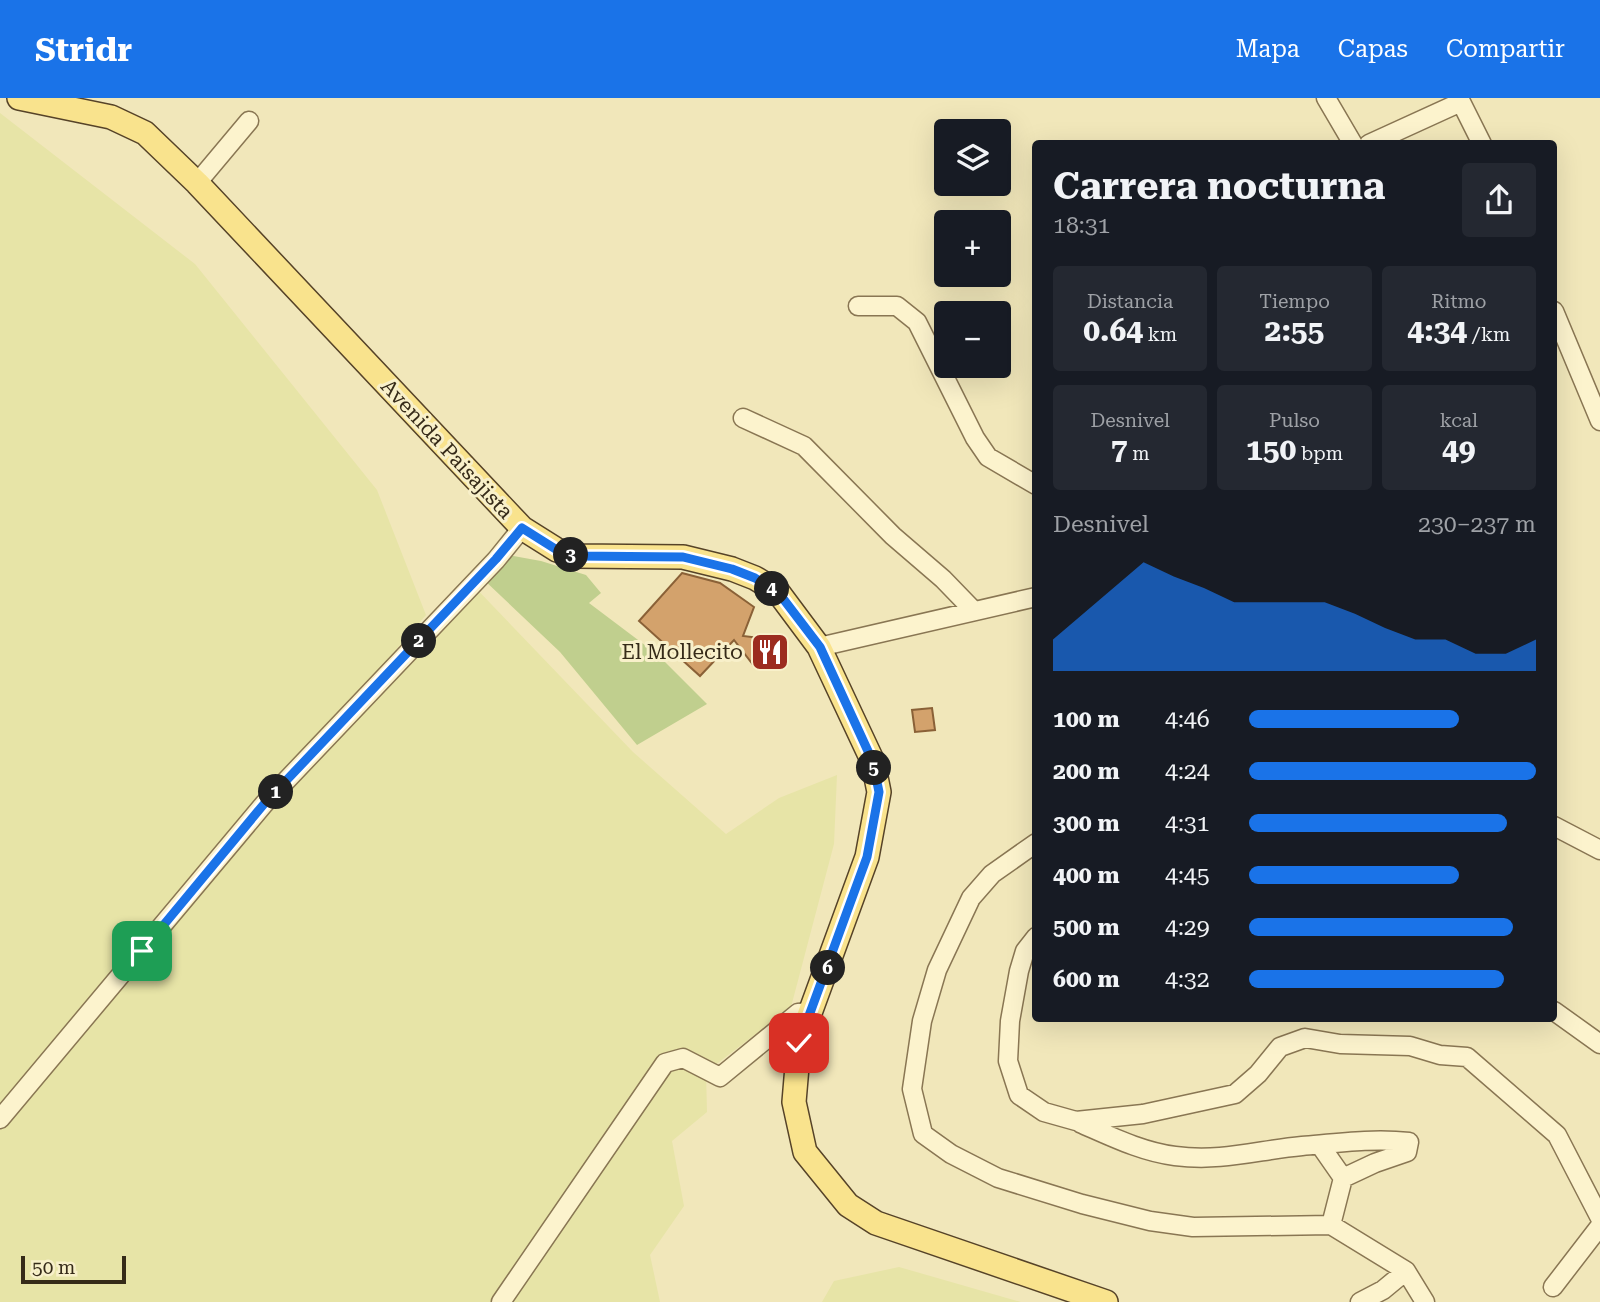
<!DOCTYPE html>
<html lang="es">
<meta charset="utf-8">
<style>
:root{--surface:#171b24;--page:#242831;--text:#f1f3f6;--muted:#9ea1a6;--accent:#1a73e8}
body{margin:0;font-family:"Roboto Serif",serif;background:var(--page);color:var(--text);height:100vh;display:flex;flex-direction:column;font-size:26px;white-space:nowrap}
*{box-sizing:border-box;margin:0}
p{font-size:23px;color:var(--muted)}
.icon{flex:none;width:38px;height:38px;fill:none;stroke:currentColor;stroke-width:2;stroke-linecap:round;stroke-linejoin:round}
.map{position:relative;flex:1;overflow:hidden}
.drawer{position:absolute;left:1032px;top:42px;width:525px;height:882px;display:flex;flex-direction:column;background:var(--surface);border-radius:7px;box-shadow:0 7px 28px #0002}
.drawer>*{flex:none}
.tools{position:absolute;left:934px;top:21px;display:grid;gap:14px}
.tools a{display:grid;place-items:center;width:77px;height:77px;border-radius:7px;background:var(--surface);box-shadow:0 7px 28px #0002;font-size:35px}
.scale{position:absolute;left:21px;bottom:18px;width:105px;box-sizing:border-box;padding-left:7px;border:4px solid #362b19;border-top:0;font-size:19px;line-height:24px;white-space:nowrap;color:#362b19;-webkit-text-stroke:5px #f8f0ca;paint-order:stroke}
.pin{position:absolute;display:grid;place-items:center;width:60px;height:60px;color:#fff;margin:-30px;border-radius:14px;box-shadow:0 4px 10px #0006}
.km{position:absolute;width:35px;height:35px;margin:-18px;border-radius:50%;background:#222;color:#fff;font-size:19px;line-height:35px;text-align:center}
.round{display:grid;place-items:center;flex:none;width:74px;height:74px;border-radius:7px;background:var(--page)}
.overview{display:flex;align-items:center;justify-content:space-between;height:119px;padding:0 21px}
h1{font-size:38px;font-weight:700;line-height:52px}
.figures{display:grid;grid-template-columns:repeat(3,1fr);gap:10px;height:119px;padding:7px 21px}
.figures div{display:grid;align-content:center;border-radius:7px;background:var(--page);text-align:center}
.figures b{font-size:30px;font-weight:700}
.figures small{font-size:19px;font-weight:400}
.figures p{font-size:19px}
.chart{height:196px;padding:14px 21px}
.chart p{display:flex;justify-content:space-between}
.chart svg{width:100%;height:126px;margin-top:7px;fill:var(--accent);opacity:.7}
ul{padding:0 21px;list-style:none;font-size:23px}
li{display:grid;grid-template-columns:112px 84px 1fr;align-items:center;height:52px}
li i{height:18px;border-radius:9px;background:var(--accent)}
header{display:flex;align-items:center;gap:42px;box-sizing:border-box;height:98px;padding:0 35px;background:var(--accent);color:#fff}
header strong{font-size:33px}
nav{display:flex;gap:38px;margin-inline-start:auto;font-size:24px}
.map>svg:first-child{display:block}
.farmland{fill:#e7e4a7}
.green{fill:#c0cf8e}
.building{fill:#d3a26c;stroke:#8a6137;stroke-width:2}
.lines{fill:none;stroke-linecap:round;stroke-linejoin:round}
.minor-casing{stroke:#897653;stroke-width:21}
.major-casing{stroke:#564328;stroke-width:26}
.minor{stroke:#fcf3cd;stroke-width:18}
.major{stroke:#f9e38d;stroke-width:23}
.route-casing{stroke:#fff;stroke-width:14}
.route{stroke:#1a73e8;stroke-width:9}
.labels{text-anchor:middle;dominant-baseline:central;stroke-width:6;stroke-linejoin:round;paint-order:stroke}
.street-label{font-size:21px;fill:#362b19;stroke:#f8f0ca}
.poi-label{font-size:21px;fill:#362b19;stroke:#f8f0ca;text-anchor:end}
</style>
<header>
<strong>Stridr</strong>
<nav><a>Mapa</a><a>Capas</a><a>Compartir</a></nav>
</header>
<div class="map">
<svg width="1600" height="1204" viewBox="0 0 1600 1204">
<rect width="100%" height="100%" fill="#f1e7ba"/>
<!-- farmland -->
<path class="farmland" d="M 0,15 L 195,166 L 377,392 L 426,517 L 0,1013 Z
M 469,483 L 633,654 L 726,736 L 779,700 L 837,677 L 834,746 L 791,909 L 706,974 L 707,1014 L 672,1043 L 684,1108 L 650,1157 L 660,1204 L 0,1204 L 0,1032 L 257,721 Z
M 899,1169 L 1021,1204 L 822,1204 L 834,1183 Z"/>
<!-- green -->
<path class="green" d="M 503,456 L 541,463 L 586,477 L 601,495 L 589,505 L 658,557 L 707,606 L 637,647 L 560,554 L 483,481 Z"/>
<!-- building -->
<path class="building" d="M 682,475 L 720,485 L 754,509 L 743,538 L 769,541 L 780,558 L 769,569 L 754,568 L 734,542 L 700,578 L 639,523 Z
M 932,610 L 935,632 L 915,634 L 912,612 Z"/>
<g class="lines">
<defs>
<path id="minor" d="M 1326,0 L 1353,46
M 1459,0 L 1482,46
M 1369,46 L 1461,4
M 197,85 L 249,23
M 858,208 L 897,208 L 917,224 L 975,340 L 988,359 L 1036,387
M 1554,213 L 1600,323
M 743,320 L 804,348 L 893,438 L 943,481 L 974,513
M 819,549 L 1036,499
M 1554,728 L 1600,752
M 1036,745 L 992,776 L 971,800 L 937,872 L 922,923 L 912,991 L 923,1036 L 951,1056 L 998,1080 L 1082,1106 L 1150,1123 L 1193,1129 L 1331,1127 L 1406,1173 L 1425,1204
M 1036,839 L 1025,853 L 1019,873 L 1010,923 L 1008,963 L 1019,997 L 1044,1014 L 1076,1023 L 1143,1016 L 1235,996 L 1258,976 L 1280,949 L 1305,940 L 1340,946 L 1410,948 L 1440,957 L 1467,959 L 1557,1037 L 1600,1120
M 1554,913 L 1600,946
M 0,1021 L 264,706 L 496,462 L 522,430
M 1080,1025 C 1110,1038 1142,1054 1175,1058 C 1222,1064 1258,1052 1302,1048 C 1337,1045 1374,1040 1409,1044 L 1407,1054 L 1375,1065 L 1343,1080 L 1331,1127
M 1320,1047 L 1343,1080
M 1553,1189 L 1600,1128
M 501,1204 L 665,965 L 683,960 L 720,979 L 798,915 L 811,914
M 1360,1204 L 1383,1192 L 1406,1173"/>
<path id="major" d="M 19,0 L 111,19 L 145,35 L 197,85 L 522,430 L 557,452 L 575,458 L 683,459 L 732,471 L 755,480 L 778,494 L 819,549 L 873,664 L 879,694 L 867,759 L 799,945 L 794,1004 L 805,1054 L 848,1107 L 876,1125 L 1106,1204"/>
</defs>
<!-- minor casing -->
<use href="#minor" class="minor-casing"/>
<!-- major casing -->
<use href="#major" class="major-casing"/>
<!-- minor -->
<use href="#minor" class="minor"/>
<!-- major -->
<use href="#major" class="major"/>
</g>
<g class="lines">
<defs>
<path id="route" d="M 142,853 L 264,706 L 496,461 L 522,430 L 557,452 L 575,458 L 683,459 L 732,471 L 755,480 L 778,494 L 820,549 L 873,664 L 879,694 L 867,759 L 799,945"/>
</defs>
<!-- route casing -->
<use href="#route" class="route-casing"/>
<!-- route -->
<use href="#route" class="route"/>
</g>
<!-- icons -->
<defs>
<symbol id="restaurant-square" viewBox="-11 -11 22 22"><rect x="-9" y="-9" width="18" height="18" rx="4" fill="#9c2c1f" stroke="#f8f0ca"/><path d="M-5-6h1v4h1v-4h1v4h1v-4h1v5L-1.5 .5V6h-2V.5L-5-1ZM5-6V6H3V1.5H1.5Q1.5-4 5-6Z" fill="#fff"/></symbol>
</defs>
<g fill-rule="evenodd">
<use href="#restaurant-square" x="748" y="532" width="44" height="44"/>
</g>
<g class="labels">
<!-- street labels -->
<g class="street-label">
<text transform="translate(447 351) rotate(47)">Avenida Paisajista</text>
</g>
<!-- poi labels -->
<g class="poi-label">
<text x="743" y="554">El Mollecito</text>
</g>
</g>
</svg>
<div class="tools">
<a><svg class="icon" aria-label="layers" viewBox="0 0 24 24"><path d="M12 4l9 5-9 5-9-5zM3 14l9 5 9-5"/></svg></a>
<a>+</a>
<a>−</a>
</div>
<div class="scale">50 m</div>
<div class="pin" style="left:142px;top:853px;background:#1e9e55"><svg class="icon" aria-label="arrive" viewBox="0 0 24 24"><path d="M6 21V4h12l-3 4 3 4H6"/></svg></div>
<div class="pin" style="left:799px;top:945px;background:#d93025"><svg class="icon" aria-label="check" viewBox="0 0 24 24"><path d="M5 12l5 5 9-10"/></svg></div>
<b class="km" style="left:276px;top:694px">1</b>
<b class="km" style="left:419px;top:543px">2</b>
<b class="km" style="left:571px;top:457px">3</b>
<b class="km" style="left:772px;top:491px">4</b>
<b class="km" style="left:874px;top:670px">5</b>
<b class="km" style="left:828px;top:870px">6</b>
<section class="drawer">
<div class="overview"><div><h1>Carrera nocturna</h1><p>18:31</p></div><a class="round"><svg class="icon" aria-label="share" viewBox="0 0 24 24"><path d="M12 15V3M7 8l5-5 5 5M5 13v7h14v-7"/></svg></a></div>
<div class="figures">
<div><p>Distancia</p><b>0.64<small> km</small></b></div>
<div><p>Tiempo</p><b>2:55</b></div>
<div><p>Ritmo</p><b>4:34<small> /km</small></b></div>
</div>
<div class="figures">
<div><p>Desnivel</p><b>7<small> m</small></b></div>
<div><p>Pulso</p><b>150<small> bpm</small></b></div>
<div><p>kcal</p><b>49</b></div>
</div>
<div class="chart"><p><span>Desnivel</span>230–237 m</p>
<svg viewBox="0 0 160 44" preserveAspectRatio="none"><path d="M0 44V33L10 24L20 15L30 6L40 11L50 15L60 20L70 20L80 20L90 20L100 24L110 29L120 33L130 33L140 38L150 38L160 33V44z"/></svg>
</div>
<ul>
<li><b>100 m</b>4:46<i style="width:73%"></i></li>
<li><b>200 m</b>4:24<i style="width:100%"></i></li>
<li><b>300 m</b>4:31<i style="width:90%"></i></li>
<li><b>400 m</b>4:45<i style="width:73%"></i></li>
<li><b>500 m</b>4:29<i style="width:92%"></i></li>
<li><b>600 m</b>4:32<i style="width:89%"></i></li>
</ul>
</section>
</div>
